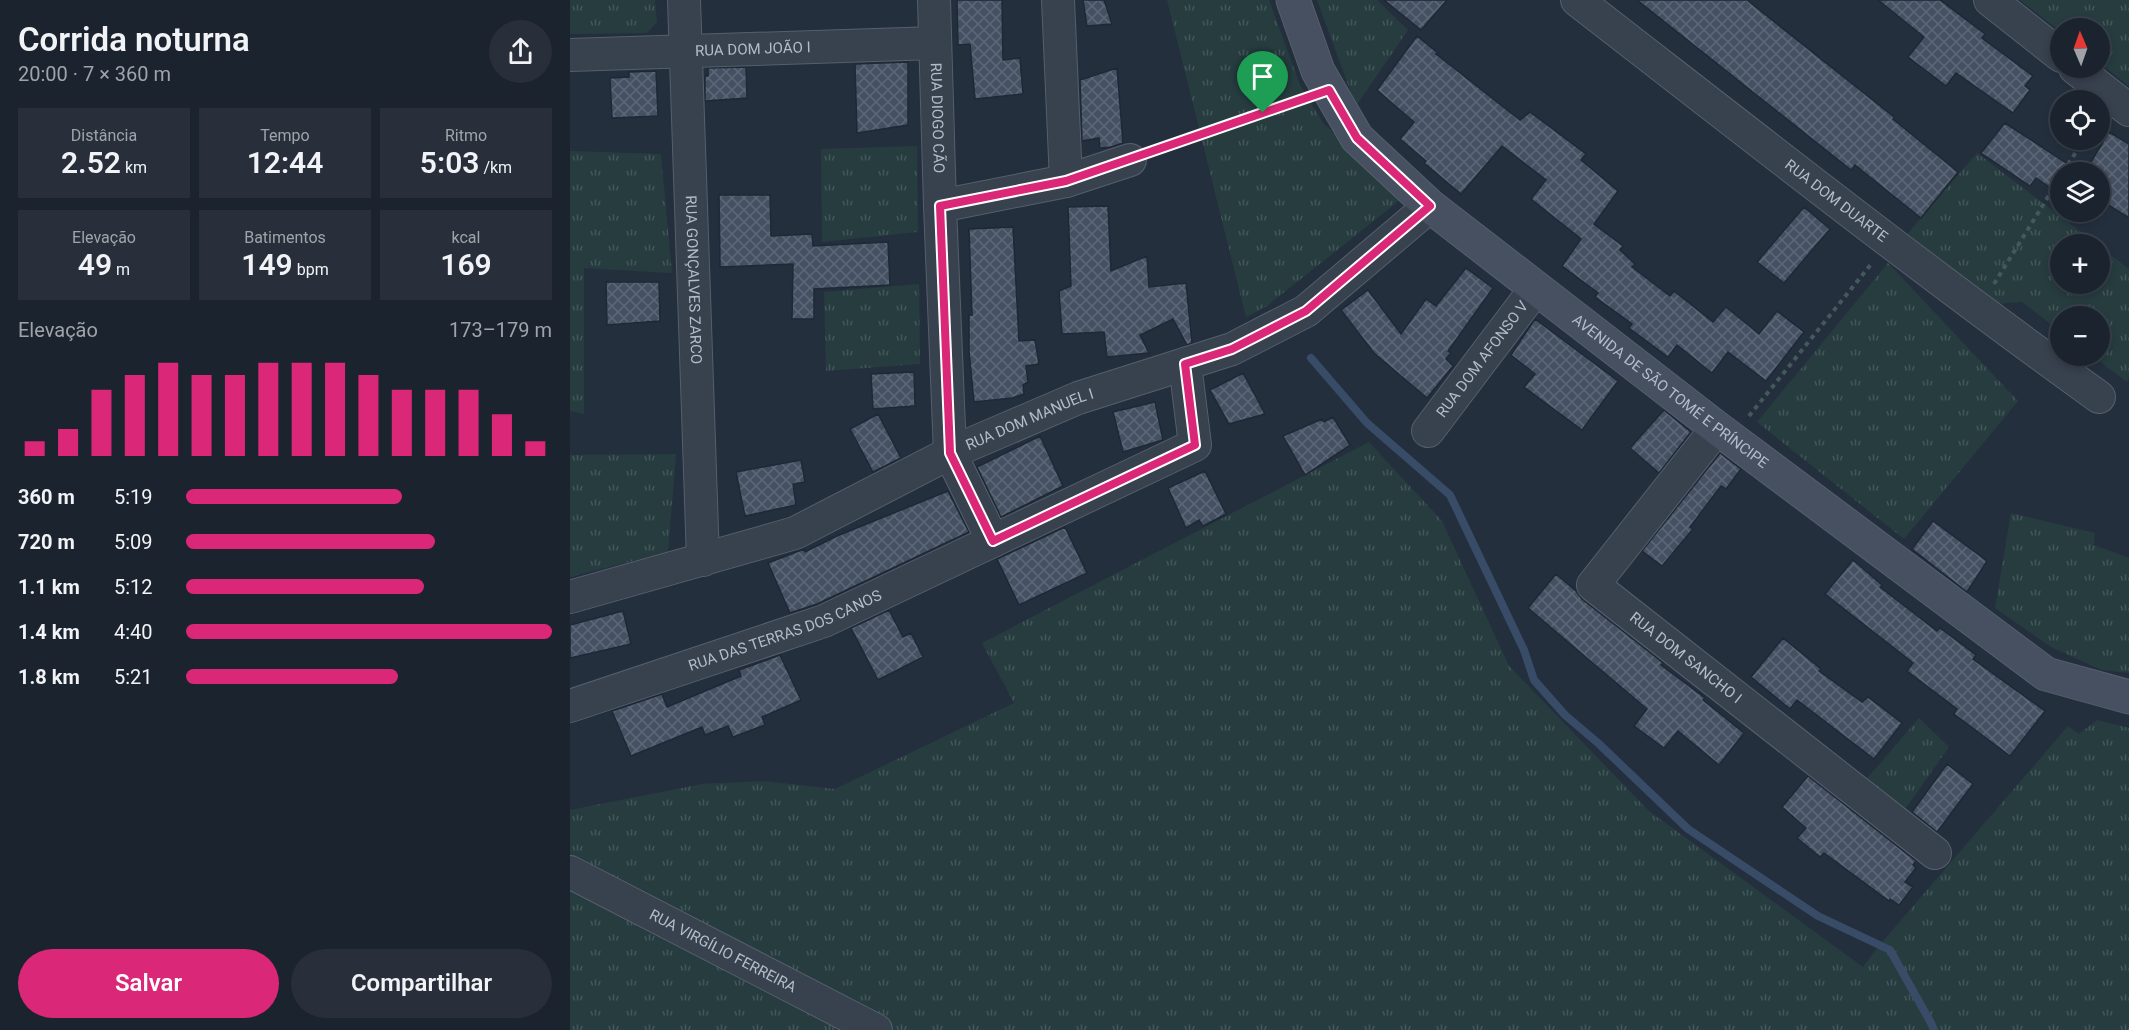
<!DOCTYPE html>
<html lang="pt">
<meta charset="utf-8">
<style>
:root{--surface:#1b232e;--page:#282f3a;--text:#f1f3f6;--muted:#a0a4aa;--line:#39404a;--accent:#db2777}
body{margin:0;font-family:Roboto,sans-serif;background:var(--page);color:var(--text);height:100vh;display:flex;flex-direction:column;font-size:22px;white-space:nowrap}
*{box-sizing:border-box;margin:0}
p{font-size:20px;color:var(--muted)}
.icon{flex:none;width:33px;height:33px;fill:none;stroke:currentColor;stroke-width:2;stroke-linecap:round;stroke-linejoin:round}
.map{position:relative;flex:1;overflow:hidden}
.sheet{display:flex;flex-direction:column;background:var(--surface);width:570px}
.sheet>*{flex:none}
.needle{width:39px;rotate:358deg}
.buttons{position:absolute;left:1480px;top:18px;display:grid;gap:12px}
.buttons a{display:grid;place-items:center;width:60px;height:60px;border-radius:50%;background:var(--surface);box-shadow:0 3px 9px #0003,0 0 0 2px var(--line);font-size:30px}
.pin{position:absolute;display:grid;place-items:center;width:51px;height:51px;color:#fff;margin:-62px -26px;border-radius:50% 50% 50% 0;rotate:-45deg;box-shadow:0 0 6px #0007}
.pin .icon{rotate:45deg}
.round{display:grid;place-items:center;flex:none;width:63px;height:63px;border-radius:32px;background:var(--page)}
.summary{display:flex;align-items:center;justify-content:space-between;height:102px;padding:0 18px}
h1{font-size:33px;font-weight:600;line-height:45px}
.stats{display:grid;grid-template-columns:repeat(3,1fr);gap:9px;height:102px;padding:6px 18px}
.stats div{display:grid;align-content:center;border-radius:0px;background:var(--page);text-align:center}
.stats b{font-size:30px;font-weight:600}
.stats small{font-size:16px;font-weight:400}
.stats p{font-size:16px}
.chart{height:168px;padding:12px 18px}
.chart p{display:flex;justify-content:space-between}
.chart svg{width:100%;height:108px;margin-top:6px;stroke:var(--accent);stroke-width:6}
.action{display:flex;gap:12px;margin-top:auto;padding:12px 18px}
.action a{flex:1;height:69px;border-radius:36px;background:var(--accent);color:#fff;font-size:24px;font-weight:600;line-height:69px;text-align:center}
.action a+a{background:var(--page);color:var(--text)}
ul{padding:0 18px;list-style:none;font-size:20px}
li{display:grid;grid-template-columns:96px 72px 1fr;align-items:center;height:45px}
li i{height:15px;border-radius:8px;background:var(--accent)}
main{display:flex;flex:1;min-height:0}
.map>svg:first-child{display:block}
.grass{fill:url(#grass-tufts)}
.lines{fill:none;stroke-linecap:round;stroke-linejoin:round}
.stream{stroke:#394c67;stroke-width:8}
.building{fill:url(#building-cross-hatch);stroke:#1f2835;stroke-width:1.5}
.street-casing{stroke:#565f6c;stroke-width:34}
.secondary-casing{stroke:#565f6c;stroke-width:35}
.path{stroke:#44595c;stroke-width:4;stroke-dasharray:4.5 4.5;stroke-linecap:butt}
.street{stroke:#38414e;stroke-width:32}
.secondary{stroke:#465061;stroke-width:33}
.route-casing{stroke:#fff;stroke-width:12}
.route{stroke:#db2777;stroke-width:8}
.labels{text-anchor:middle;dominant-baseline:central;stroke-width:5;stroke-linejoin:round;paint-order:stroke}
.street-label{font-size:15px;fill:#b4bcc9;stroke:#1d2633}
</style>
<main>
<section class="sheet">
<div class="summary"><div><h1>Corrida noturna</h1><p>20:00 · 7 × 360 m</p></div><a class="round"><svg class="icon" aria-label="share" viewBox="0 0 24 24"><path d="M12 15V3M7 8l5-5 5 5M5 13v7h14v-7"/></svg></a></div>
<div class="stats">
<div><p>Distância</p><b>2.52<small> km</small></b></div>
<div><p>Tempo</p><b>12:44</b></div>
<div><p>Ritmo</p><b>5:03<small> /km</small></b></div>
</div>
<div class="stats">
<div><p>Elevação</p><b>49<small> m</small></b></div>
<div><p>Batimentos</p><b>149<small> bpm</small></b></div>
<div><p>kcal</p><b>169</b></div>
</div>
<div class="chart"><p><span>Elevação</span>173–179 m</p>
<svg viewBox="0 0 160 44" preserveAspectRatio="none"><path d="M5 44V38M15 44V33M25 44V17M35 44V11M45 44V6M55 44V11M65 44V11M75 44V6M85 44V6M95 44V6M105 44V11M115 44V17M125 44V17M135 44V17M145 44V27M155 44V38"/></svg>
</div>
<ul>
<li><b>360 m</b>5:19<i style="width:59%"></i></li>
<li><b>720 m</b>5:09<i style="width:68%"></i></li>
<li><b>1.1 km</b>5:12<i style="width:65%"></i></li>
<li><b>1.4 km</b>4:40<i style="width:100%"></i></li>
<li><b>1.8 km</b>5:21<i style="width:58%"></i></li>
</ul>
<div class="action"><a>Salvar</a><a>Compartilhar</a></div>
</section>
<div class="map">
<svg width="1559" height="1030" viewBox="0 0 1559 1030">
<defs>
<pattern id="grass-tufts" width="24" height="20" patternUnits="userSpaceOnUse" patternTransform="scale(1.5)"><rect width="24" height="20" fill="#263c3f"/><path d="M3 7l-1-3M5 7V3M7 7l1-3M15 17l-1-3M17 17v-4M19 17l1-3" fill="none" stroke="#435659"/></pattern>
<pattern id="building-cross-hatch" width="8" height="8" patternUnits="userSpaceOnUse" patternTransform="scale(1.5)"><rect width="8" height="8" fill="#455162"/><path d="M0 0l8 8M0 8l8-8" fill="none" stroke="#5d6877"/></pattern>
</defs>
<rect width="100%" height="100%" fill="#242f3e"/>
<!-- grass -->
<path class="grass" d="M 0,0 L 85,0 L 87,22 L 77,33 L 0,34 Z
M 597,0 L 699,0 L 730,85 L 753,123 L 830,200 L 697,306 L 676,317 Z
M 747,0 L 807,0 L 838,30 L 786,106 Z
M 1450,0 L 1559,0 L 1559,86 L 1530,63 L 1530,28 L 1491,28 L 1491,32 Z
M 347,146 L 348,232 L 252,242 L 251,149 Z
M 0,151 L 91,154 L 102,273 L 14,268 L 14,414 L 0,411 Z
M 1407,153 L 1527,244 L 1491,244 L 1491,284 L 1530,284 L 1530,247 L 1559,269 L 1559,378 L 1557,382 L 1522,356 L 1530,356 L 1530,316 L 1491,316 L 1491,332 L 1452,302 L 1424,304 L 1334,238 Z
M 1318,263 L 1448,401 L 1334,539 L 1187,422 Z
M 349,284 L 350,364 L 256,371 L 254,292 Z
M 799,442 L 872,521 L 939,666 L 1079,811 L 1293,967 L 1308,947 L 1498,726 L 1509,734 L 1527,720 L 1559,728 L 1559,1030 L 0,1030 L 0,810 L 132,784 L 193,781 L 265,789 L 444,703 L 412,643 Z
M 106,454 L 98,552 L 0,577 L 0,455 Z
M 1441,513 L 1525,533 L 1524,545 L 1559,558 L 1559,673 L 1532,670 L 1481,647 L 1425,608 Z
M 1349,718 L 1379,747 L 1336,808 L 1294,782 Z"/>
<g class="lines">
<!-- stream -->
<path class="stream" d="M 741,358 L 797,423 L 880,495 L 954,650 L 964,680 L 995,715 L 1028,743 L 1118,829 L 1248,916 L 1320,950 L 1361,1023 L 1364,1030"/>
</g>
<!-- building -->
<path class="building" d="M 387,0 L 432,0 L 433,60 L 450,58 L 453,94 L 405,99 L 400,44 L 388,45 Z
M 513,0 L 534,0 L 542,24 L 517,26 Z
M 814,0 L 877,0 L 851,30 Z
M 1067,0 L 1177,0 L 1324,117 L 1323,119 L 1388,172 L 1351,218 L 1285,165 L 1281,170 Z
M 1308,0 L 1370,0 L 1415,34 L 1412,38 L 1463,76 L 1455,86 L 1460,90 L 1443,113 L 1386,73 L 1376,86 L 1338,57 L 1354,37 Z
M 847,36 L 868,53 L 866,54 L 950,120 L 960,112 L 1016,154 L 1011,160 L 1048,191 L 1024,224 L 1053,246 L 1050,250 L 1065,264 L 1062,267 L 1100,296 L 1104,291 L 1143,322 L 1156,307 L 1189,334 L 1207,311 L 1234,332 L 1196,381 L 1158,352 L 1142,373 L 1107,345 L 1098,357 L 1059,328 L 1062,324 L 1025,297 L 1028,293 L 992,266 L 1011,239 L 961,199 L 976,180 L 932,146 L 891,194 L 854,163 L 856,161 L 830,139 L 844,122 L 807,90 Z
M 338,62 L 338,125 L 287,133 L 285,64 Z
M 176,67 L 177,98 L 135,101 L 135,76 L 138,76 L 138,68 Z
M 547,68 L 553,143 L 541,147 L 530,148 L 529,138 L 512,141 L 510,80 Z
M 86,71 L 88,116 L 42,118 L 40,78 L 59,77 L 59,72 Z
M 1435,123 L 1510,172 L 1491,172 L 1491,195 L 1466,178 L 1460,186 L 1411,153 Z
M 1539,132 L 1559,144 L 1559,218 L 1537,204 L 1528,219 L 1517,212 L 1530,212 L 1530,172 L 1515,172 Z
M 149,195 L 200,195 L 201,236 L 242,234 L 243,246 L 318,242 L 320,285 L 244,289 L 244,319 L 222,319 L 223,264 L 150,267 Z
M 538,206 L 541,271 L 577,256 L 579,287 L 616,283 L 622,343 L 617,345 L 603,319 L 570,335 L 579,353 L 537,357 L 534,332 L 492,334 L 489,291 L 501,286 L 498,207 Z
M 1234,207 L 1260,229 L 1214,283 L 1187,262 Z
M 443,227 L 449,341 L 465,340 L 469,364 L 456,366 L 458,382 L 453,385 L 454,394 L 442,398 L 404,402 L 399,351 L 399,315 L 402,315 L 399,229 Z
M 896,268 L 923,288 L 878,351 L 881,353 L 876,359 L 883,366 L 857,398 L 804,353 L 771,310 L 798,290 L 831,334 L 856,299 L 866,306 Z
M 36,282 L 89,282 L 90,321 L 37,325 Z
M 965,319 L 1048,381 L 1012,430 L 954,387 L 965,374 L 941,355 Z
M 344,372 L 345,406 L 303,409 L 301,374 Z
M 673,373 L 695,414 L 659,424 L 640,390 Z
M 585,402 L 593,440 L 553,452 L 543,412 Z
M 1094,410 L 1121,432 L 1089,473 L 1060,448 Z
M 308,414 L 331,458 L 303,472 L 280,429 Z
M 763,417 L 780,445 L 735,475 L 713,436 L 752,419 L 754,422 Z
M 470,436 L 493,486 L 431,517 L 407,467 Z
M 1150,453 L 1171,469 L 1156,489 L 1151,486 L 1120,527 L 1123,529 L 1092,566 L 1072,551 Z
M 231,460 L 235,482 L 223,484 L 226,505 L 175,516 L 166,472 Z
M 635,471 L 656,514 L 633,526 L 629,520 L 616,528 L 598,488 Z
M 378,491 L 399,532 L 247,604 L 220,613 L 198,563 L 234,549 L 235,552 L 267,536 Z
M 1363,521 L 1417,561 L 1397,592 L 1342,549 Z
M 495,527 L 517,573 L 449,605 L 427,559 Z
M 1283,560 L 1312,585 L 1310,587 L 1367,631 L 1370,628 L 1406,655 L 1403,659 L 1475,711 L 1440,756 L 1384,714 L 1387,709 L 1337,671 L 1343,663 L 1255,594 Z
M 986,574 L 1006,591 L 1012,599 L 1087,658 L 1093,663 L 1091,665 L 1135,698 L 1133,700 L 1174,733 L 1149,765 L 1108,731 L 1094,748 L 1064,726 L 1077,709 L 958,608 Z
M 319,610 L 333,637 L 341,633 L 353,657 L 308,680 L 281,628 Z
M 53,611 L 61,644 L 0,658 L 0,625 Z
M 1213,638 L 1251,669 L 1249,671 L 1292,702 L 1298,697 L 1332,723 L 1304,759 L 1227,700 L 1220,709 L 1181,677 Z
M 210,655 L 231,700 L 192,717 L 195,725 L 163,737 L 158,726 L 135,735 L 132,727 L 61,756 L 42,711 L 92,694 L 97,707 L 171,676 L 169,670 Z
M 1377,764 L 1403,784 L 1367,832 L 1342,812 Z
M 1238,776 L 1346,861 L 1343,865 L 1346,868 L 1335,882 L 1343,887 L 1329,905 L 1320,899 L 1319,901 L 1254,853 L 1250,857 L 1227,838 L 1236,828 L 1212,807 Z"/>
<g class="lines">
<defs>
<g id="street">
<path id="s1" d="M 114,0 L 133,560"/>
<path id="s2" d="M 364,0 L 370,206 L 380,453 L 423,541"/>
<path id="s3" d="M 1007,0 C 1180,134 1351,269 1529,397"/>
<path d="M 1420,0 L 1491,56"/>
<path id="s4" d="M 0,55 L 365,43"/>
<path d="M 1505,68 L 1559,110"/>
<path d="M 496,181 L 560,160"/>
<path d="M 370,206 L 496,181 L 488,0"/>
<path id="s5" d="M 1147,428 L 1023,585 L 1365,853"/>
<path id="s6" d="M 858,431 L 966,288"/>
<path id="s7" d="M 0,597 L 225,533 L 380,453 L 508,398 L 662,349 L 736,311 L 860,206"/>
<path id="s8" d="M 0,706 L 254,621 L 625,445 L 615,364"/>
<path id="s9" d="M 0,872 L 306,1030"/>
</g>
<g id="secondary">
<path id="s10" d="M 723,0 L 748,71 L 787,138 L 860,206 L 1147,428 L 1476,674 L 1559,697"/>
</g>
</defs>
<!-- street casing -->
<use href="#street" class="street-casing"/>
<!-- secondary casing -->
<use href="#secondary" class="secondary-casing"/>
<!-- path -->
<path class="path" d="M 586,151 L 729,100
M 1493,172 L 1514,140
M 1424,284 L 1491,176
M 1179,416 L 1302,263"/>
<!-- street -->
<use href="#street" class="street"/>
<!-- secondary -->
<use href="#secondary" class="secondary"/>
</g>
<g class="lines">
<defs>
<path id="route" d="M 759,90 L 787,138 L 860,206 L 736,311 L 662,349 L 615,364 L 625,445 L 423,541 L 380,453 L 370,206 L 496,181 Z"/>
</defs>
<!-- route casing -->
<use href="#route" class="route-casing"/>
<!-- route -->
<use href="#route" class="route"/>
</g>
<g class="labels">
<!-- street labels -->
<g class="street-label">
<text stroke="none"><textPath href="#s4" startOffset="183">RUA DOM JOÃO I</textPath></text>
<text stroke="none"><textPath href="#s2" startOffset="118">RUA DIOGO CÃO</textPath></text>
<text stroke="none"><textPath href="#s3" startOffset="328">RUA DOM DUARTE</textPath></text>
<text stroke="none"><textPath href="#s1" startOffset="280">RUA GONÇALVES ZARCO</textPath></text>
<text stroke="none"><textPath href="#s6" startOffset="90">RUA DOM AFONSO V</textPath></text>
<text stroke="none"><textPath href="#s10" startOffset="556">AVENIDA DE SÃO TOMÉ E PRÍNCIPE</textPath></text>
<text stroke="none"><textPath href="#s7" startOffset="495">RUA DOM MANUEL I</textPath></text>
<text stroke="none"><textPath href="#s8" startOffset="228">RUA DAS TERRAS DOS CANOS</textPath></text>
<text stroke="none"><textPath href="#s5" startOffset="318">RUA DOM SANCHO I</textPath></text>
<text stroke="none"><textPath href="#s9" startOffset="172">RUA VIRGÍLIO FERREIRA</textPath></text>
</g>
</g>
</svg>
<div class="buttons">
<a><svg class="needle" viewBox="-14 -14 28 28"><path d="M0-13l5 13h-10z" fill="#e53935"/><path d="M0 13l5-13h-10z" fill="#a0a4aa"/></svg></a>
<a><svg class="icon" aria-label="locate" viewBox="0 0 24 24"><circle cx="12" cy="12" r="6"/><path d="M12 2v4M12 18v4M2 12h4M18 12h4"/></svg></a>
<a><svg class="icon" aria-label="layers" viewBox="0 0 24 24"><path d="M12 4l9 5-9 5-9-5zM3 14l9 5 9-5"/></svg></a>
<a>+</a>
<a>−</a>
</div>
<div class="pin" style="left:693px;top:113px;background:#1e9e55"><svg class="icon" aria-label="arrive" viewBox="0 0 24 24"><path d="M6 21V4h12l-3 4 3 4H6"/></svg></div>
</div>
</main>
